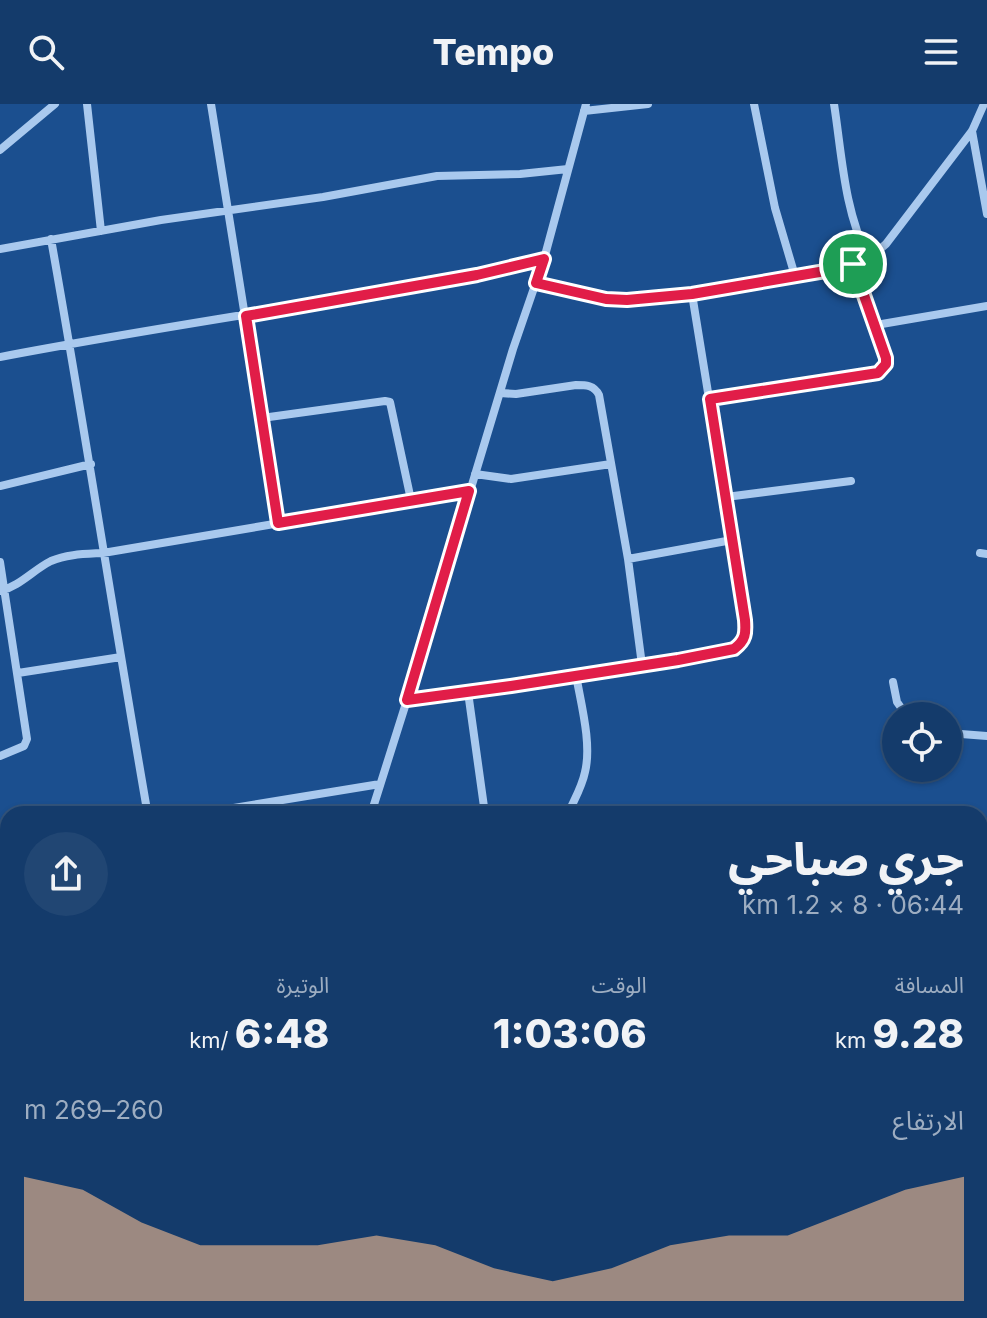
<!DOCTYPE html>
<html lang="ar">
<meta charset="utf-8">
<style>
:root{--surface:#143b6b;--page:#214673;--text:#f1f3f6;--muted:#9dadc1;--line:#33557e;--accent:#d6ab8b}
body{margin:0;font-family:Inter,"Noto Sans Arabic",sans-serif;background:var(--page);color:var(--text);direction:rtl;height:100vh;display:flex;flex-direction:column;font-size:30px;white-space:nowrap}
*{box-sizing:border-box;margin:0}
p{font-size:26px;color:var(--muted)}
.icon{flex:none;width:44px;height:44px;fill:none;stroke:currentColor;stroke-width:2;stroke-linecap:round;stroke-linejoin:round}
.map{position:relative;flex:1;overflow:hidden;direction:ltr}
.panel{position:absolute;left:0px;top:702px;width:988px;height:512px;display:flex;flex-direction:column;background:var(--surface);border-radius:24px 24px 0 0;box-shadow:0 2px 6px #0004,0 0 0 2px var(--line);direction:rtl}
.panel>*{flex:none}
.tools{position:absolute;left:882px;top:598px;display:grid;gap:16px}
.tools a{display:grid;place-items:center;width:80px;height:80px;border-radius:50%;background:var(--surface);box-shadow:0 2px 6px #0004,0 0 0 2px var(--line);font-size:40px}
.pin{position:absolute;display:grid;place-items:center;width:68px;height:68px;color:#fff;margin:-34px;border:4px solid #fff;border-radius:50%;box-shadow:0 2px 8px #0007}
.round{display:grid;place-items:center;flex:none;width:84px;height:84px;border-radius:42px;background:var(--page)}
.head{display:flex;align-items:center;justify-content:space-between;height:136px;padding:0 24px}
h1{font-size:44px;font-weight:800;line-height:60px}
.metrics{display:grid;grid-template-columns:repeat(3,1fr);gap:12px;height:136px;padding:8px 24px}
.metrics div{display:grid;align-content:center}
.metrics b{font-size:40px;font-weight:800}
.metrics small{font-size:22px;font-weight:400}
.metrics p{font-size:22px}
.chart{height:224px;padding:16px 24px}
.chart p{display:flex;justify-content:space-between}
.chart svg{width:100%;height:144px;margin-top:8px;fill:var(--accent);opacity:.7}
header{display:flex;justify-content:space-between;align-items:center;height:104px;padding:0 24px;background:var(--surface);font-size:36px;font-weight:800}
.map>svg:first-child{display:block}
.lines{fill:none;stroke-linecap:round;stroke-linejoin:round}
.street{stroke:#a9c9ee;stroke-width:8}
.route-casing{stroke:#fff;stroke-width:16}
.route{stroke:#e11d48;stroke-width:10}
</style>
<header><svg class="icon" aria-label="menu" viewBox="0 0 24 24"><path d="M4 6h16M4 12h16M4 18h16"/></svg>Tempo<svg class="icon" aria-label="search" viewBox="0 0 24 24"><circle cx="10" cy="10" r="6"/><path d="M15 15l6 6"/></svg></header>
<div class="map">
<svg width="987" height="1214" viewBox="0 0 987 1214">
<rect width="100%" height="100%" fill="#1b4f8f"/>
<g class="lines">
<!-- street -->
<path class="street" d="M 87,0 L 101,127
M 211,0 L 278,419
M 754,0 L 775,104 L 795,172
M 834,0 C 842,51 844,106 868,153
M 584,7 L 648,0
M 972,27 L 987,110
M 0,46 L 55,0
M 51,135 C 85,326 114,516 147,706 L 150,710
M 0,145 L 161,116 L 323,93 L 437,72 L 520,70 L 568,65
M 536,179 L 606,195 L 627,196 L 692,190 L 831,166 C 851,161 871,154 886,140 L 972,27 L 984,0
M 876,221 L 987,202
M 0,253 C 109,232 219,215 329,197 C 400,186 476,177 544,155
M 500,289 L 516,290 L 576,281 C 586,281 594,281 599,291 L 628,455 L 642,561
M 710,295 L 878,269 C 883,265 886,262 886,254 L 853,160
M 262,314 L 385,297 L 390,298 L 411,396
M 475,370 L 511,375 L 611,360
M 0,382 L 91,360
M 726,393 L 851,377
M 980,449 L 987,450
M 628,455 L 732,436
M 0,458 L 27,635 L 24,642 L 0,652
M 0,487 C 20,482 33,466 51,457 C 67,450 86,450 103,449 L 469,387
M 18,569 L 121,553
M 893,578 L 897,598 L 907,612
M 468,588 L 485,710
M 407,596 C 485,586 562,573 640,562 C 662,559 718,554 736,543 C 747,537 746,527 745,516 L 692,190
M 948,629 L 987,632
M 197,710 L 380,680
M 371,710 L 407,596 L 513,245 L 544,155 L 586,0
M 568,710 C 574,696 582,683 585,668 C 592,640 581,600 576,571
M 980,806 L 987,805
M 980,909 L 987,913
M 0,920 L 8,919
M 309,1206 L 311,1214
M 416,1206 L 418,1214
M 604,1206 L 605,1214
M 120,1214 L 183,1206
M 217,1214 L 219,1206"/>
</g>
<g class="lines">
<defs>
<path id="route" d="M 544,155 L 536,179 L 606,195 L 627,196 L 692,190 L 831,166 L 853,160 L 886,254 L 886,260 L 878,269 L 710,295 L 745,516 C 746,529 746,536 734,545 L 678,556 L 511,582 L 407,596 L 469,387 L 278,419 L 246,212 L 477,171 Z"/>
</defs>
<!-- route casing -->
<use href="#route" class="route-casing"/>
<!-- route -->
<use href="#route" class="route"/>
</g>
</svg>
<div class="tools">
<a><svg class="icon" aria-label="locate" viewBox="0 0 24 24"><circle cx="12" cy="12" r="6"/><path d="M12 2v4M12 18v4M2 12h4M18 12h4"/></svg></a>
</div>
<div class="pin" style="left:853px;top:160px;background:#1e9e55"><svg class="icon" aria-label="arrive" viewBox="0 0 24 24"><path d="M6 21V4h12l-3 4 3 4H6"/></svg></div>
<section class="panel">
<div class="head"><div><h1>جري صباحي</h1><p>06:44 · 8 × 1.2 km</p></div><a class="round"><svg class="icon" aria-label="share" viewBox="0 0 24 24"><path d="M12 15V3M7 8l5-5 5 5M5 13v7h14v-7"/></svg></a></div>
<div class="metrics">
<div><p>المسافة</p><b>9.28<small> km</small></b></div>
<div><p>الوقت</p><b>1:03:06</b></div>
<div><p>الوتيرة</p><b>6:48<small> /km</small></b></div>
</div>
<div class="chart"><p><span>الارتفاع</span>260–269 m</p>
<svg viewBox="0 0 160 44" preserveAspectRatio="none"><path d="M0 44V6L10 10L20 20L30 27L40 27L50 27L60 24L70 27L80 34L90 38L100 34L110 27L120 24L130 24L140 17L150 10L160 6V44z"/></svg>
</div>
</section>
</div>
